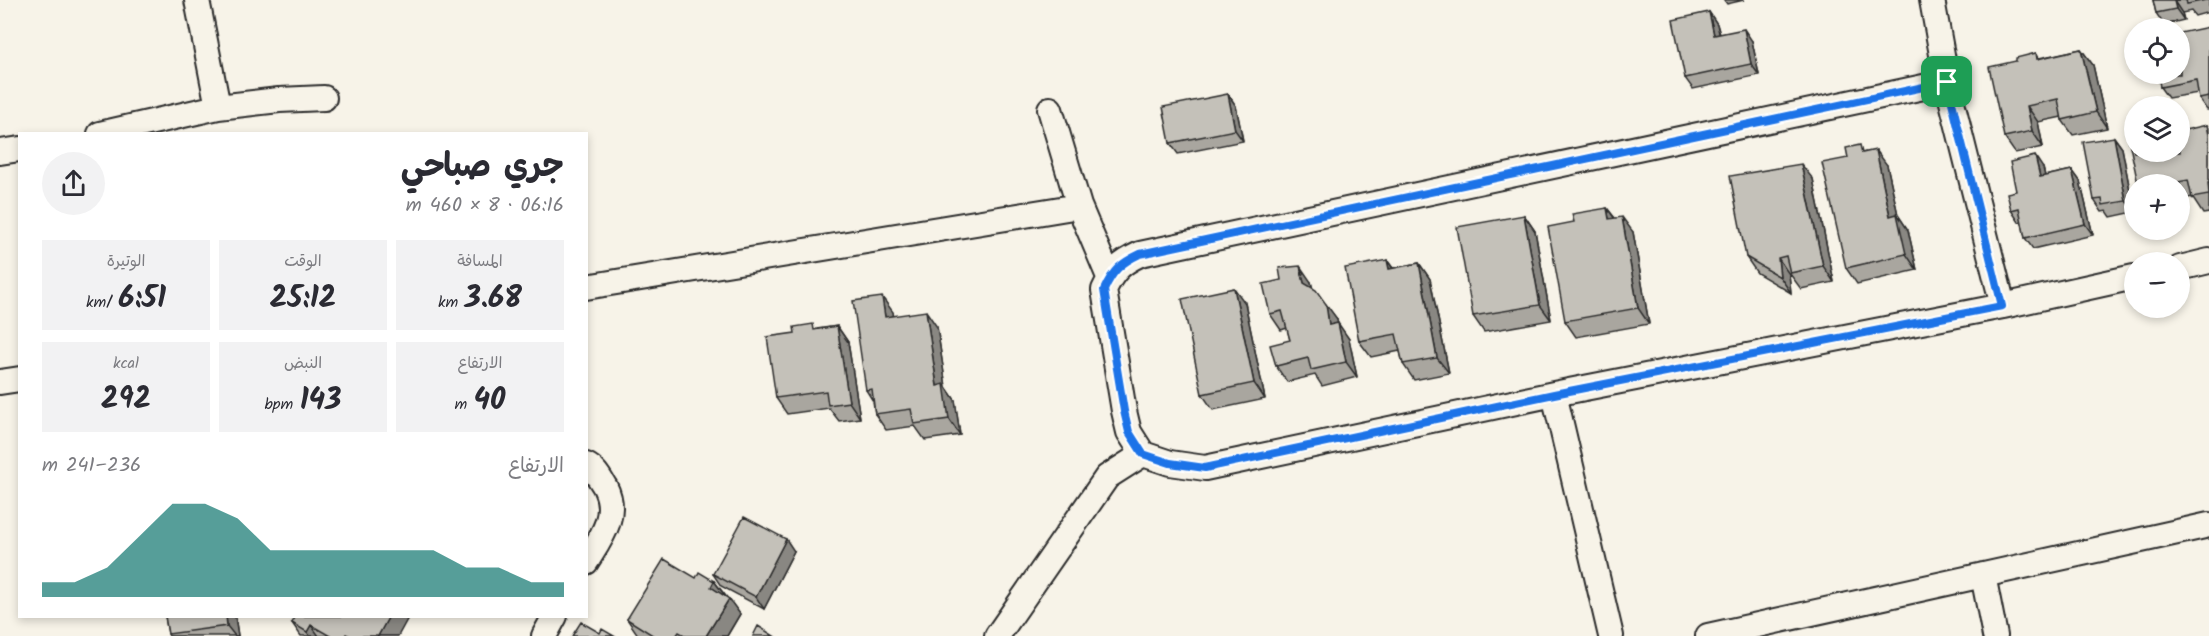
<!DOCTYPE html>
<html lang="ar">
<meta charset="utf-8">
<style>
:root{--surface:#fff;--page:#f2f2f3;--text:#2b2b33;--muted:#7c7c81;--accent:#0f766e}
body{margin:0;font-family:Kalam,"Playpen Sans Arabic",sans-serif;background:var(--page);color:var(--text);direction:rtl;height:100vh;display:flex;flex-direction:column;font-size:22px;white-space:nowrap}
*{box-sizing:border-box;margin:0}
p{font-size:20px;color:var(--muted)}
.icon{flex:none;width:33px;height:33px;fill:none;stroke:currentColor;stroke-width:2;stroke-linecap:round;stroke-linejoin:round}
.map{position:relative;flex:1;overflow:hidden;direction:ltr}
.panel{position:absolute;left:18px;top:132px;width:570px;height:486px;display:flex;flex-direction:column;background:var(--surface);border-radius:0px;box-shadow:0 3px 9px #0003;direction:rtl}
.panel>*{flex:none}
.tools{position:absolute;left:2124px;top:18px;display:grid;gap:12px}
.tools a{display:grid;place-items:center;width:66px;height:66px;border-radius:50%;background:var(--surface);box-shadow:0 3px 9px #0003;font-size:30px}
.pin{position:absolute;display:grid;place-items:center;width:51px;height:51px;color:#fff;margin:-26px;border-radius:12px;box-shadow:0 3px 9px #0006}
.round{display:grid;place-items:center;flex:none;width:63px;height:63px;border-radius:32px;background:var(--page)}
.summary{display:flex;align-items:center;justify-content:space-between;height:102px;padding:0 24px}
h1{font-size:33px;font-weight:700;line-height:45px}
.metrics{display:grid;grid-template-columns:repeat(3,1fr);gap:9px;height:102px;padding:6px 24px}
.metrics div{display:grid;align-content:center;border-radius:0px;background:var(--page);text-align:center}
.metrics b{font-size:30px;font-weight:700}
.metrics small{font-size:16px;font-weight:400}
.metrics p{font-size:16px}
.chart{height:168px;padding:12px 24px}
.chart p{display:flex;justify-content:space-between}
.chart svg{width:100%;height:108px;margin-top:6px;fill:var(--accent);opacity:.7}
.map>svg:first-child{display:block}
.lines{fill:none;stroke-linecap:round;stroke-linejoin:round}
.street-casing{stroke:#2b2b2b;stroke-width:28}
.street{stroke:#f7f3e8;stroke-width:24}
.wall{fill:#a9a69f;stroke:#2b2b2b;stroke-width:1.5}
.shaded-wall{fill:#898782;stroke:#2b2b2b;stroke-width:1.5}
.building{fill:#c4c1b9;stroke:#2b2b2b;stroke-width:1.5}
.route-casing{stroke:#fff;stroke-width:12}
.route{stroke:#1a73e8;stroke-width:8}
</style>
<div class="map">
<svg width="2209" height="636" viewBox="0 0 2209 636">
<rect width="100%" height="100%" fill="#f7f3e8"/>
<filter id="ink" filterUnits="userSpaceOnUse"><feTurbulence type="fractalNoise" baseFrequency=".0167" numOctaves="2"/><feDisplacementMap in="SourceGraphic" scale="12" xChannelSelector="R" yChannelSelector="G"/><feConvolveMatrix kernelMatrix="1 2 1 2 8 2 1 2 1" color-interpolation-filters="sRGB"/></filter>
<g filter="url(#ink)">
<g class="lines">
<defs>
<path id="street" d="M 197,0 L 218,107
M 1932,0 L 1947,82 L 2003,306
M 1947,82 L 1140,254 C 1121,263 1113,270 1104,290 L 1124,411 L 1129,432 L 1143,454 L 1170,463 L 1205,468 L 1554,394 L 2003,306 L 2134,277
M 1050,109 L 1079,206 L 1109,277
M 100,134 L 218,107 L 279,100 L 324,98
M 0,152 L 20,149
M 2180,268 L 2209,261
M 586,287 L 1079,206
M 0,382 L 20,379
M 1554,394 L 1611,636
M 586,465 C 595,469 600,479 605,487 C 619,515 601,538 586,562
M 1983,575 L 1995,636
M 544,636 L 555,616
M 997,636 L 1107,477 L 1143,454
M 1708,636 L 2209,525"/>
</defs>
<!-- street casing -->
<use href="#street" class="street-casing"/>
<!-- street -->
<use href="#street" class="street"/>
</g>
<!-- wall -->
<path class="wall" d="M 1724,0 L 1744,0 L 1727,4 Z
M 2153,0 L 2209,0 L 2209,12 L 2195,16 L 2191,11 L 2182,13 L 2184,20 L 2164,25 L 2156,13 Z
M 1709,12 L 1717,24 L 1720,34 L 1752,41 L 1759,75 L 1693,89 L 1685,78 Z
M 2209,27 L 2209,110 L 2207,110 L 2199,99 L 2198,93 L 2168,98 L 2160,87 Z
M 2081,49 L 2093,65 L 2107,128 L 2073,135 L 2062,120 L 2062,117 L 2038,122 L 2043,147 L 2015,153 L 2004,137 L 2016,61 L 2036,53 L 2039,58 Z
M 1228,94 L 1236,106 L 1243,141 L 1178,154 L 1170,143 Z
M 2207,125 L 2209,128 L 2209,213 L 2203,214 L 2192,197 L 2180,200 L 2180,184 L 2138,184 Z
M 2114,137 L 2122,148 L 2134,212 L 2111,217 L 2107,211 L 2102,212 L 2094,200 Z
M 1865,152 L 1887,165 L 1898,215 L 1908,230 L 1917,270 L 1857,284 L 1846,268 L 1848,158 Z
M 2043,168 L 2045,176 L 2072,170 L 2080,181 L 2093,235 L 2033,249 L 2025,238 L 2022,221 L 2019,222 L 2011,210 L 2016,191 Z
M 1813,179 L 1834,282 L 1801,289 L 1790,274 L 1789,274 L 1791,293 L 1757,273 L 1746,257 Z
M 1607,208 L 1615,218 L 1633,232 L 1649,324 L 1576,337 L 1565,321 L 1574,222 Z
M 1524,215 L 1535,231 L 1551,320 L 1484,332 L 1473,316 Z
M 1387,260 L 1393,268 L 1419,263 L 1430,279 L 1449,373 L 1414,380 L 1403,364 L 1400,351 L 1371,357 L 1359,341 Z
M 1311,282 L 1313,289 L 1337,319 L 1337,323 L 1349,339 L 1357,377 L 1322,386 L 1315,375 L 1287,382 L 1276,366 L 1290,340 L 1287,328 L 1281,330 L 1270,314 Z
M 1245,303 L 1265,399 L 1213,410 L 1202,394 Z
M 893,312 L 893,316 L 937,327 L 946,387 L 955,400 L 960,435 L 925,440 L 915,426 L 886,430 L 875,414 L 873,401 L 866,390 Z
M 837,326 L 848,342 L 860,418 L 839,421 L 829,408 L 787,414 L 776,398 L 817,329 Z
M 794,551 L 764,609 L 721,586 L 713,574 Z
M 696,578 L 714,581 L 740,614 L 727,636 L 640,636 L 638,635 L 627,619 Z
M 165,616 L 235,616 L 238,636 L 169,636 L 168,634 Z
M 292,623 L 398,636 L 301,636 Z"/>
<!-- shaded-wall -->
<path class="shaded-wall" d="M 2174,1 L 2182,13 L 2184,20 L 2176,9 Z
M 1709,12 L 1717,24 L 1722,46 L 1714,35 Z
M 1744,29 L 1752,41 L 1759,75 L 1751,64 Z
M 2081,49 L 2093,65 L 2107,128 L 2096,112 Z
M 1228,94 L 1236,106 L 1243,141 L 1235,130 Z
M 2027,106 L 2038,122 L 2043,147 L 2032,131 Z
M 2114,137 L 2122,148 L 2134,212 L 2126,201 Z
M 1876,150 L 1887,165 L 1898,215 L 1908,230 L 1917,270 L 1906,254 L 1890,216 Z
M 2035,156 L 2043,168 L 2048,189 L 2040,177 Z
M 1801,164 L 1813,179 L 1834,282 L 1823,266 Z
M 2072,170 L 2080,181 L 2093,235 L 2085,224 Z
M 1607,208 L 1618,223 L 1609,219 Z
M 1524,215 L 1535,231 L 1551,320 L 1540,305 Z
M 1622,217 L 1633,232 L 1649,324 L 1638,308 Z
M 1778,258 L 1789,274 L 1791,293 L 1780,277 Z
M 1387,260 L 1398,276 L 1389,269 Z
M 1419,263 L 1430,279 L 1449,373 L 1437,358 Z
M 1300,266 L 1311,282 L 1315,299 L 1304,283 Z
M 1234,288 L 1245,303 L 1265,399 L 1254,383 Z
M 882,297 L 893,312 L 896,333 L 885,317 Z
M 1326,304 L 1337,319 L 1340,341 L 1329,325 Z
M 926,311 L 937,327 L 946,387 L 955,400 L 960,435 L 949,419 L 937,386 Z
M 1338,323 L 1349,339 L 1357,377 L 1346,362 Z
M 837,326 L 848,342 L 860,418 L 849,402 Z
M 786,539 L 794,551 L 764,609 L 756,597 Z
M 714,581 L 726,597 L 711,587 Z
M 729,599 L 740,614 L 727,636 L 706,636 Z
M 226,616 L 235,616 L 238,636 L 235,636 L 227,626 Z
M 389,616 L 409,616 L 398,636 L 378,636 Z
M 311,625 L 319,636 L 310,636 L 307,632 Z"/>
<!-- building -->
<path class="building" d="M 2153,0 L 2180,0 L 2174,1 L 2176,9 L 2156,13 Z
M 2186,0 L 2206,0 L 2187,4 Z
M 1709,12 L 1714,35 L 1744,29 L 1751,64 L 1685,78 L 1673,20 Z
M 2209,27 L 2209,97 L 2199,99 L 2196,80 L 2160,87 L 2158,74 L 2180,74 L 2180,33 Z
M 2081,49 L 2096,112 L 2062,120 L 2058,99 L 2027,106 L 2032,131 L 2004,137 L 1989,67 L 2016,61 L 2016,58 L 2036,53 L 2037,59 Z
M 1228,94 L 1235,130 L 1170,143 L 1163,107 Z
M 2207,125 L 2209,135 L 2209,183 L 2208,183 L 2209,195 L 2192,198 L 2188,180 L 2167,184 L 2138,184 L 2129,141 L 2134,140 L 2134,152 L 2180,152 L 2180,131 Z
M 2114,137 L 2126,201 L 2103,205 L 2102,199 L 2094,200 L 2083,142 Z
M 1860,145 L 1862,153 L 1876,150 L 1890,216 L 1897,214 L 1906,254 L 1846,268 L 1822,163 L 1848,158 L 1846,148 Z
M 2035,156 L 2040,177 L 2072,170 L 2085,224 L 2025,238 L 2019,208 L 2011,210 L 2007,193 L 2016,191 L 2010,162 Z
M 1801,164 L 1823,266 L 1790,273 L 1786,256 L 1778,258 L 1780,277 L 1746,257 L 1730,176 Z
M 1607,208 L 1609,219 L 1622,217 L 1638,308 L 1565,321 L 1548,227 L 1574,222 L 1572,214 Z
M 1524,215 L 1540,305 L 1473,316 L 1457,227 Z
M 1387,260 L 1389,269 L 1419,263 L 1437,358 L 1403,364 L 1396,334 L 1359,341 L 1345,268 Z
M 1300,266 L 1304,283 L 1316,290 L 1326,304 L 1329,325 L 1338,323 L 1346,362 L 1311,370 L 1308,358 L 1276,366 L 1270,345 L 1290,340 L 1282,311 L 1270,314 L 1263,284 L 1281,280 L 1279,268 Z
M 1234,288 L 1254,383 L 1202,394 L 1182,299 Z
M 882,297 L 885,317 L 926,311 L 937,386 L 944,384 L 949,419 L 914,424 L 911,409 L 875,414 L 872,389 L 866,390 L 853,301 Z
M 813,324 L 814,330 L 837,326 L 849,402 L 828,405 L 826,391 L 776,398 L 767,337 L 795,333 L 794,327 Z
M 744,517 L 786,539 L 756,597 L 713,574 Z
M 664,559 L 696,578 L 699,572 L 714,581 L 711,587 L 729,599 L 706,636 L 686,636 L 679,632 L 676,636 L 654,636 L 627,619 Z
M 165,616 L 226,616 L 227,626 L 168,634 Z
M 296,616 L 389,616 L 378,636 L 350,636 L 346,634 L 345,636 L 330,636 L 311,625 L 307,632 L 292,623 Z
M 581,622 L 600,633 L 602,629 L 614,636 L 572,636 Z
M 758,626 L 774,636 L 753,636 Z"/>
</g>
<g class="lines" filter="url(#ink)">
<defs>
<path id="route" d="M 1947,82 L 2002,306 L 1554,394 L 1205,468 L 1170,463 L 1143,454 L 1129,432 L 1124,411 L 1104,290 C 1113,270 1121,263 1140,254 Z"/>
</defs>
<!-- route casing -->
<use href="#route" class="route-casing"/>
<!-- route -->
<use href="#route" class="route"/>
</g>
</svg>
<div class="tools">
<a><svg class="icon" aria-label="locate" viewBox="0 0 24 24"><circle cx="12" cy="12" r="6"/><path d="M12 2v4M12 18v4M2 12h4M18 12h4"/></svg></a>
<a><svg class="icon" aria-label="layers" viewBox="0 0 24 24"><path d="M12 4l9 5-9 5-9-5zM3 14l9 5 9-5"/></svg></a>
<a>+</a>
<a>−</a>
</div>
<div class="pin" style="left:1947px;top:82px;background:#1e9e55"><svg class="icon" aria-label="arrive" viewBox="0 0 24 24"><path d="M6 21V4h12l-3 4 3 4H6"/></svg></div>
<section class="panel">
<div class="summary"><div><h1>جري صباحي</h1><p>06:16 · 8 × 460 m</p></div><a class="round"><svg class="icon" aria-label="share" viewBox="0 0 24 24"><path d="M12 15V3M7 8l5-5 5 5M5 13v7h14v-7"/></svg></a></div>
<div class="metrics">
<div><p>المسافة</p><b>3.68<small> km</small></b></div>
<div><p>الوقت</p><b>25:12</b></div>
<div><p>الوتيرة</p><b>6:51<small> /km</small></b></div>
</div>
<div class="metrics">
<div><p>الارتفاع</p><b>40<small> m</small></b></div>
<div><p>النبض</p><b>143<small> bpm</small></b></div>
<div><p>kcal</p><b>292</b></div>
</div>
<div class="chart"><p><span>الارتفاع</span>236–241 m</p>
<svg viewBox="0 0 160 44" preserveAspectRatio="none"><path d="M0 44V38L10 38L20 32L30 19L40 6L50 6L60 12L70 25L80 25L90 25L100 25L110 25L120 25L130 32L140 32L150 38L160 38V44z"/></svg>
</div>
</section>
</div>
